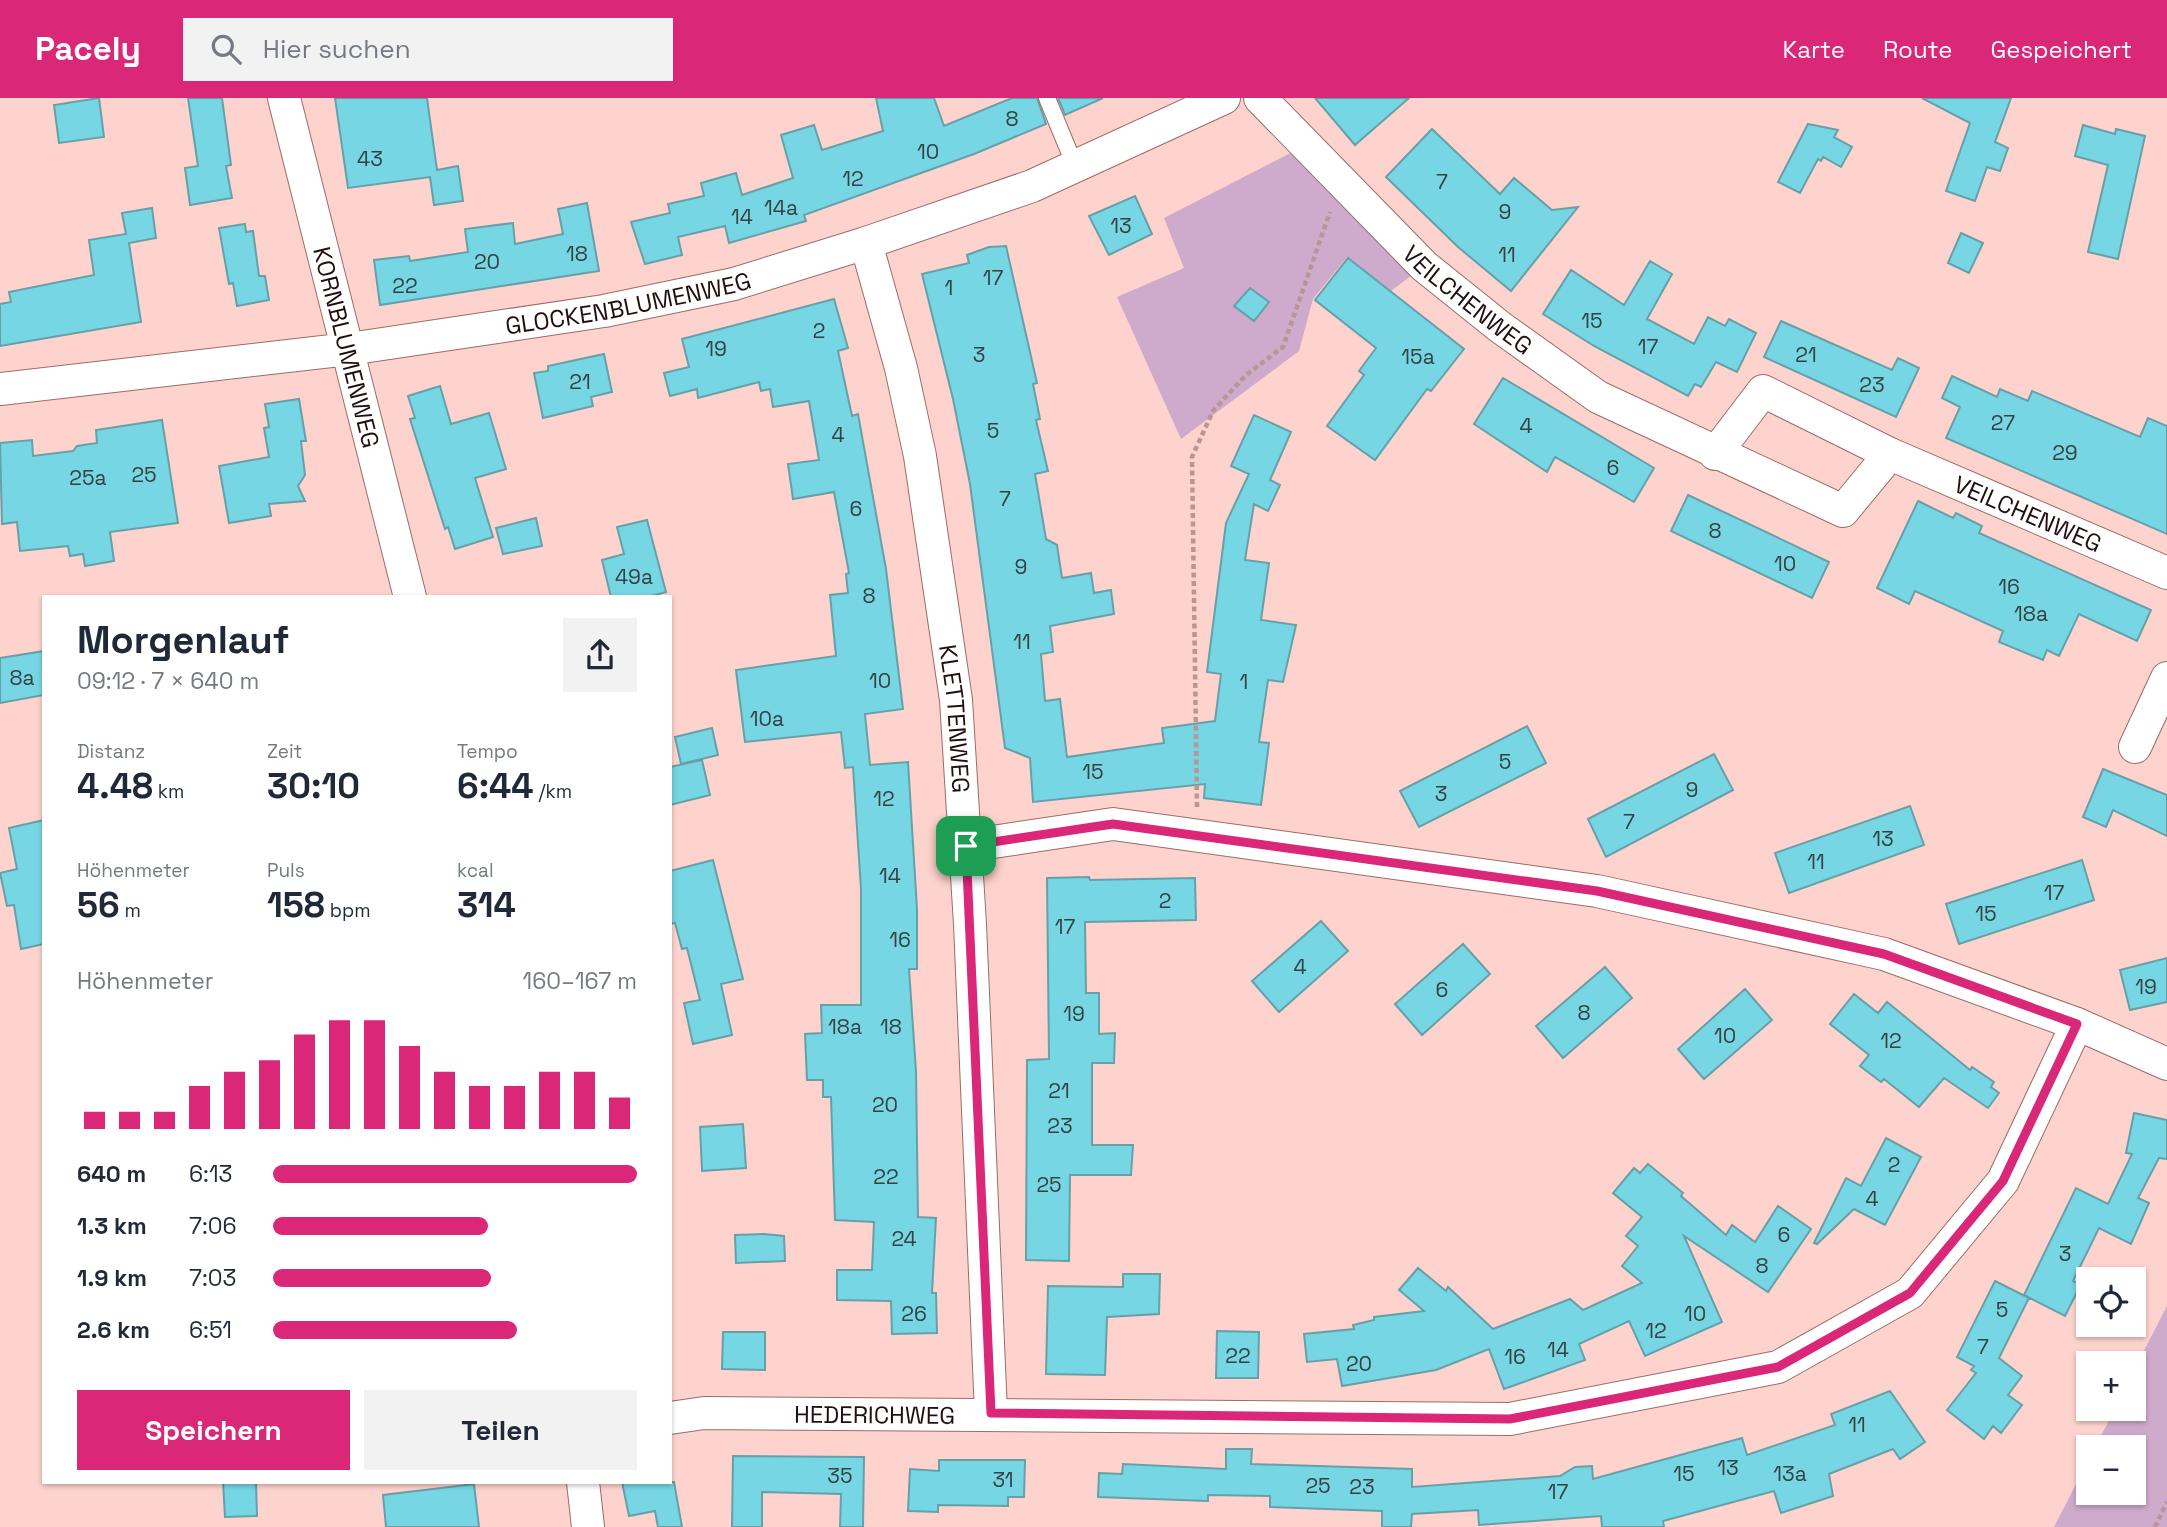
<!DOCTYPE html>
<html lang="de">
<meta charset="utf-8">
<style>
:root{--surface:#fff;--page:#f2f2f3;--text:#1f2937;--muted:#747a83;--accent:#db2777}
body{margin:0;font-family:"Space Grotesk",sans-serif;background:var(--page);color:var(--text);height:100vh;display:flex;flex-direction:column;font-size:26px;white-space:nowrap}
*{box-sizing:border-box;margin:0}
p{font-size:23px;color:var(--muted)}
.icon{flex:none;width:38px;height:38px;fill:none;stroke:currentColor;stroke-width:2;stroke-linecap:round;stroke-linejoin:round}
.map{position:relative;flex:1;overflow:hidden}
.sheet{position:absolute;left:42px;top:497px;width:630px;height:889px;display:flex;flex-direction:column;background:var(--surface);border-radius:0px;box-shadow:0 2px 5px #0004}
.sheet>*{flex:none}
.buttons{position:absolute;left:2076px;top:1169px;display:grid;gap:14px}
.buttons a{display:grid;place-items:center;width:70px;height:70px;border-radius:0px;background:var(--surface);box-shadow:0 2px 5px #0004;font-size:35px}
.pin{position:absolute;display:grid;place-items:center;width:60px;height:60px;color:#fff;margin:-30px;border-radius:14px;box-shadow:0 4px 10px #0006}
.round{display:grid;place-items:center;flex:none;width:74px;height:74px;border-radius:0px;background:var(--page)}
.overview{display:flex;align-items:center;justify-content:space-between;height:119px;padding:0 35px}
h1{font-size:38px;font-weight:700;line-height:52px}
.stats{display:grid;grid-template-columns:repeat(3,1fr);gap:10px;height:119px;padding:7px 35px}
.stats div{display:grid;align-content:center}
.stats b{font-size:35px;font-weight:700}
.stats small{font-size:19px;font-weight:400}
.stats p{font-size:19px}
.chart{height:196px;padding:14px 35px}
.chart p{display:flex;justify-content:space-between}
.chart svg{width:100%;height:126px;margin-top:7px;stroke:var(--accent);stroke-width:6}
.action{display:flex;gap:14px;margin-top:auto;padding:14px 35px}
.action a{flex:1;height:80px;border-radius:0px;background:var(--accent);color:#fff;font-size:28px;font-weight:700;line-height:80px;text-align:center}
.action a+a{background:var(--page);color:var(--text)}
ul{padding:0 35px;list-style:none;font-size:23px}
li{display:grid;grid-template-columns:112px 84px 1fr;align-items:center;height:52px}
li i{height:18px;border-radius:9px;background:var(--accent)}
header{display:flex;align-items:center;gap:42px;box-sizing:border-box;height:98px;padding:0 35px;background:var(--accent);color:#fff}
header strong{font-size:33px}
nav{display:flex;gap:38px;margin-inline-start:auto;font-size:24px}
.search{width:490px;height:63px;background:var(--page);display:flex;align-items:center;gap:18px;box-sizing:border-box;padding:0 24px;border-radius:0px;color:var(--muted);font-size:26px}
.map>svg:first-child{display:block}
.green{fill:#ceaacd}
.building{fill:#76d6e3;stroke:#66a0a9;stroke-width:2}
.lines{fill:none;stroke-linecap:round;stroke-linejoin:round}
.lane-casing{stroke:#9b6c66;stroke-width:18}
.street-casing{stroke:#9b6c66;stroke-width:34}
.path{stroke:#b99691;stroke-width:4.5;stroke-dasharray:5 3.5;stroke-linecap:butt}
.lane{stroke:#fff;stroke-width:16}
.street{stroke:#fff;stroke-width:32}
.route-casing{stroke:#fff;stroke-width:14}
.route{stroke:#db2777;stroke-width:9}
.labels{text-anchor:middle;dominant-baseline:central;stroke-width:5;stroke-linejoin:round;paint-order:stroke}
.number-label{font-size:21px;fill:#364142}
.street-label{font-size:24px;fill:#210f0d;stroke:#fff}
</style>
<header>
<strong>Pacely</strong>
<div class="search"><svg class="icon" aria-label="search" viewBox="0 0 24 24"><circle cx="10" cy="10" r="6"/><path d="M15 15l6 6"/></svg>Hier suchen</div>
<nav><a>Karte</a><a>Route</a><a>Gespeichert</a></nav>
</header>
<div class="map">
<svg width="2167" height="1429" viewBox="0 0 2167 1429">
<rect width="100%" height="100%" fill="#fed3cd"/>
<!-- green -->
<path class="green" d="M 1306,47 L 1424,168 L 1391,193 L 1347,159 L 1313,201 L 1299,253 L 1181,341 L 1117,199 L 1184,170 L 1164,120 Z
M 2167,1208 L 2167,1429 L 2054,1429 L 2088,1363 L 2088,1395 L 2133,1395 L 2133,1349 L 2095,1349 L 2115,1311 L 2133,1311 L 2133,1274 Z"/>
<!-- building -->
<path class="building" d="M 99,0 L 104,39 L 59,45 L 54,7 Z
M 188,0 L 222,0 L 231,67 L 226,68 L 232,100 L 190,107 L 185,70 L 198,68 Z
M 335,0 L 427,0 L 437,72 L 458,68 L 463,103 L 434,107 L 430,79 L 348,90 Z
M 876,0 L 934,0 L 944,28 L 1012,0 L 1037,0 L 1046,26 L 974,56 L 804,117 L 806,123 L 729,145 L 725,128 L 678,139 L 682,157 L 645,166 L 631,124 L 670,115 L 668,106 L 704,98 L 701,85 L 736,75 L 742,97 L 793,80 L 781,37 L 814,27 L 822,52 L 883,33 Z
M 1058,0 L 1103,0 L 1065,17 Z
M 1315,0 L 1409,0 L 1355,47 Z
M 1922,0 L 2011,0 L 1995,44 L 2008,50 L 2000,73 L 1987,69 L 1975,103 L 1946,93 L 1970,25 Z
M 1808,26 L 1838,32 L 1834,39 L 1852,49 L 1841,69 L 1823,59 L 1821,63 L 1818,61 L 1800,95 L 1778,84 Z
M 2083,27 L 2115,36 L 2116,31 L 2145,38 L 2118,161 L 2088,154 L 2108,67 L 2075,58 Z
M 1432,31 L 1500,96 L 1514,80 L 1552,112 L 1578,109 L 1511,193 L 1458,149 L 1386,79 Z
M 1135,98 L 1152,136 L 1109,157 L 1089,118 Z
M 587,105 L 599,173 L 380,207 L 374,162 L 409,158 L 410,163 L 468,154 L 465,131 L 513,125 L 515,146 L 563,136 L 558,111 Z
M 152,110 L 156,140 L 129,145 L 141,224 L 0,248 L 0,206 L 11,204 L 9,194 L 94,177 L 89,142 L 126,136 L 122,115 Z
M 245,126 L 246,134 L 253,133 L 259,178 L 265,178 L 269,202 L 237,208 L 233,185 L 229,186 L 219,130 Z
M 1961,135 L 1983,145 L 1969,175 L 1948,165 Z
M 1006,148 L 1037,285 L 1033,286 L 1040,321 L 1036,322 L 1048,373 L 1035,376 L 1046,441 L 1057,447 L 1062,480 L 1091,475 L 1094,495 L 1111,492 L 1114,516 L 1050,528 L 1053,554 L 1041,556 L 1045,603 L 1060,601 L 1067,659 L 1164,645 L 1162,630 L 1215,623 L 1221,576 L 1207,574 L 1226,425 L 1249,376 L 1231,368 L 1254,317 L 1291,334 L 1270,382 L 1280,387 L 1268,413 L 1254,406 L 1245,462 L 1269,465 L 1261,522 L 1296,527 L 1283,584 L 1268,582 L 1259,644 L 1269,645 L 1261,707 L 1204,700 L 1205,686 L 1033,704 L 1030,660 L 1005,650 L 970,386 L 953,301 L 922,176 L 969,165 L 967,157 L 989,149 Z
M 1348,160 L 1464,251 L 1431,293 L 1427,291 L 1375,362 L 1327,328 L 1364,277 L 1359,273 L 1376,250 L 1315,202 Z
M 1650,163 L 1672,176 L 1647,221 L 1694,246 L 1708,219 L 1725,228 L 1729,221 L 1756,235 L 1737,274 L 1716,264 L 1701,289 L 1695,286 L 1688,298 L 1594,248 L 1543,216 L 1571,172 L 1624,207 Z
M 1250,190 L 1269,204 L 1254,223 L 1234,208 Z
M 834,201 L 848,250 L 838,253 L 852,318 L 858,316 L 886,471 L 903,611 L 865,616 L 870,667 L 908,664 L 917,811 L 917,871 L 909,871 L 916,973 L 918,1119 L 936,1120 L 932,1195 L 936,1195 L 937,1235 L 892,1236 L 891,1203 L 837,1202 L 837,1172 L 872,1172 L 874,1124 L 835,1122 L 831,999 L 823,999 L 823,982 L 807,982 L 805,936 L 822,935 L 821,907 L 861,907 L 861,791 L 853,669 L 845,670 L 841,634 L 745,644 L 736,572 L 836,558 L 830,497 L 848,495 L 846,476 L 849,475 L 834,394 L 793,401 L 788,366 L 819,362 L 809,303 L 773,309 L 770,291 L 761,293 L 759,284 L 698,300 L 697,291 L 670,298 L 664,275 L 689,269 L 682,241 Z
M 1781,223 L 1892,272 L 1898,260 L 1919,270 L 1896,319 L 1764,259 Z
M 604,256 L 612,294 L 591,299 L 593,308 L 543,320 L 534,275 L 548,273 L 548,268 Z
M 1952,278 L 1997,299 L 2000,291 L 2028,303 L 2032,293 L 2140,339 L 2148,320 L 2167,328 L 2167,436 L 1946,340 L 1960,309 L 1942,300 Z
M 1503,280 L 1654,370 L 1634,404 L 1555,359 L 1547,374 L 1474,326 Z
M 440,288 L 451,326 L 489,315 L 506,371 L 475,380 L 493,439 L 455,451 L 448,429 L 445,431 L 410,321 L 415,320 L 408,298 Z
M 299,301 L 306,343 L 301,343 L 305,377 L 298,388 L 305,403 L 269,406 L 271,418 L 229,425 L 219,368 L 269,359 L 264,330 L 269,329 L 265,306 Z
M 162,322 L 178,425 L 110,434 L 114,463 L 85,468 L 83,456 L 70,458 L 68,448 L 20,453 L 17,424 L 2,426 L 0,345 L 32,342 L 33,358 L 73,353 L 77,348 L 97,345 L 96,332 Z
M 1688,397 L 1829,464 L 1812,500 L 1671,433 Z
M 1918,403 L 1953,420 L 1956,415 L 1982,428 L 1979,435 L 2151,512 L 2137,543 L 2079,516 L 2059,558 L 2047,552 L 2043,562 L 1999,544 L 2003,533 L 1915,493 L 1909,506 L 1877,490 Z
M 536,420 L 542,448 L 503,456 L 496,430 Z
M 647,422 L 666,494 L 648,499 L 611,499 L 602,462 L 624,456 L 617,429 Z
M 44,553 L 44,597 L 0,605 L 0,560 Z
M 1527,628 L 1546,665 L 1419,729 L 1400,693 Z
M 712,630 L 718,657 L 681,666 L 675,639 Z
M 1714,656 L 1733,692 L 1606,759 L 1588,721 Z
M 702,662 L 710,697 L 670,707 L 670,669 Z
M 2103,671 L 2167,697 L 2167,738 L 2113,712 L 2106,729 L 2083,719 Z
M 1910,708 L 1924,747 L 1789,795 L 1775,755 Z
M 44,722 L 44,846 L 21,851 L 14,807 L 7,808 L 0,775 L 17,771 L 9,730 Z
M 713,762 L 743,881 L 721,886 L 732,937 L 693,946 L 684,905 L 700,902 L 687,850 L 682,851 L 675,825 L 670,826 L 670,773 Z
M 2082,762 L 2094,802 L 1959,846 L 1946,806 Z
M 1089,779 L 1090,782 L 1195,780 L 1196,822 L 1085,824 L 1086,895 L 1099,895 L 1099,936 L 1115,935 L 1114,965 L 1092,965 L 1092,1047 L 1133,1047 L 1131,1077 L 1070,1077 L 1069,1163 L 1026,1162 L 1027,962 L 1049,961 L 1047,780 Z
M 1321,823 L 1348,853 L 1279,914 L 1252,883 Z
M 1463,846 L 1490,876 L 1422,937 L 1395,906 Z
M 2167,860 L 2167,904 L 2130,912 L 2120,872 Z
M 1605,869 L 1632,900 L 1563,960 L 1536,928 Z
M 1745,891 L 1772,922 L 1704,981 L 1678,951 Z
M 1854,896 L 1878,915 L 1887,904 L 1970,972 L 1972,969 L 1994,984 L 1991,989 L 1999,995 L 1988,1010 L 1944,980 L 1919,1009 L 1884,981 L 1881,984 L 1860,968 L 1869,957 L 1830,926 Z
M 2134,1015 L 2167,1022 L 2167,1061 L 2159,1060 L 2138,1100 L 2149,1105 L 2131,1146 L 2099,1130 L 2073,1183 L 2081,1186 L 2065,1218 L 2024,1197 L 2076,1090 L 2108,1106 L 2132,1056 L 2126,1055 Z
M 743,1026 L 746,1070 L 702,1073 L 700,1029 Z
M 1886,1040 L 1921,1059 L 1885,1127 L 1854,1111 L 1817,1146 L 1814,1145 L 1846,1080 L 1861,1088 Z
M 1648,1066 L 1683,1095 L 1681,1098 L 1726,1137 L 1732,1127 L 1755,1144 L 1778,1108 L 1811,1131 L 1768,1194 L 1684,1138 L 1722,1224 L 1645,1258 L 1629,1223 L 1579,1246 L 1585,1262 L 1504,1291 L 1489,1251 L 1436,1272 L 1342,1288 L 1337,1261 L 1307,1264 L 1304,1236 L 1354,1231 L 1353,1227 L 1374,1222 L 1374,1219 L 1424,1213 L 1399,1192 L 1418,1170 L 1446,1193 L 1448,1189 L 1493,1231 L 1570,1201 L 1583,1212 L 1642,1185 L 1622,1168 L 1638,1148 L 1626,1138 L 1642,1119 L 1613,1095 L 1634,1070 L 1640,1075 Z
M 764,1136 L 784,1138 L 785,1163 L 736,1165 L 735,1137 Z
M 1123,1176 L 1160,1176 L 1159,1216 L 1107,1219 L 1105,1277 L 1046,1276 L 1048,1188 L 1123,1189 Z
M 1995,1183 L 2029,1200 L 1999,1260 L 2022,1278 L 2008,1297 L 2022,1307 L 2001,1335 L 1993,1328 L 1984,1341 L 1947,1312 L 1976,1275 L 1971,1272 L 1974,1268 L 1957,1259 Z
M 1217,1233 L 1259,1234 L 1258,1280 L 1216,1280 Z
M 723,1234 L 765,1234 L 765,1272 L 722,1271 Z
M 1890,1293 L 1925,1344 L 1900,1361 L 1893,1351 L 1829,1376 L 1833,1398 L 1781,1415 L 1774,1393 L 1663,1423 L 1664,1429 L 1602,1429 L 1601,1418 L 1479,1427 L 1478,1412 L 1412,1416 L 1411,1429 L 1382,1429 L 1382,1413 L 1270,1409 L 1270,1398 L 1208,1397 L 1208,1403 L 1098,1399 L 1099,1375 L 1122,1376 L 1123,1366 L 1226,1371 L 1226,1351 L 1252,1351 L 1251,1366 L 1412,1371 L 1412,1389 L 1560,1378 L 1575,1369 L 1592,1368 L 1593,1381 L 1742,1340 L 1747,1357 L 1835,1327 L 1831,1316 Z
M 733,1358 L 864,1359 L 863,1429 L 840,1429 L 841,1396 L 762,1394 L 762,1429 L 732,1429 Z
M 939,1362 L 1025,1362 L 1024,1399 L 1008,1399 L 1008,1408 L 938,1407 L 938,1414 L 908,1413 L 910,1371 L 939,1373 Z
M 223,1384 L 256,1384 L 257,1418 L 225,1419 Z
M 622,1384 L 674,1384 L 682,1429 L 658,1429 L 655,1413 L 629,1418 Z
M 474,1386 L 479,1429 L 386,1429 L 383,1397 Z"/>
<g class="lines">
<defs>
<path id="lane" d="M 1047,0 L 1075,68"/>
<g id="street">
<path id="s1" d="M 284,0 L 410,499"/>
<path id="s2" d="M 1260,0 L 1424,168 L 1500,229 L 1598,299 L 1843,413 L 1890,356 L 2167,475"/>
<path id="s3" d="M 866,145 L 901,270 L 920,358 L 956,602 L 970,826 L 991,1315"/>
<path id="s4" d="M 0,291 L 349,251 L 604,213 L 734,186 L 866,145 L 1032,88 L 1224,0"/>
<path d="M 1715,356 L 1763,293 L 1890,356"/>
<path d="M 2135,649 L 2167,580"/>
<path d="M 966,748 L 1113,726 L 1597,793 L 1884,856 L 2077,926 L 2167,966"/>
<path id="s5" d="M 670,1320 L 704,1315 L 1510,1321 L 1778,1269 L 1910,1195 L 2003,1083 L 2077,926"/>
<path d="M 583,1384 L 588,1429"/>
</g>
</defs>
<!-- lane casing -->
<use href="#lane" class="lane-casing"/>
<!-- street casing -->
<use href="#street" class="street-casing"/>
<!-- path -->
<path class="path" d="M 1197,709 L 1192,359 L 1213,313 L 1246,277 L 1283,249 L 1330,114
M 2155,1429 L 2167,1404"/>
<!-- lane -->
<use href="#lane" class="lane"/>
<!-- street -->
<use href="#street" class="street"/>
</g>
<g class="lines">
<defs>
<path id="route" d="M 1113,726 L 1597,793 L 1884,856 L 2077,926 L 2003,1083 L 1910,1195 L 1778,1269 L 1510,1321 L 991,1315 L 966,748 Z"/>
</defs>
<!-- route casing -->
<use href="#route" class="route-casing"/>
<!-- route -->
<use href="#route" class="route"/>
</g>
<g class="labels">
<!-- number labels -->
<g class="number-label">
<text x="1012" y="20">8</text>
<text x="928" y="53">10</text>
<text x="370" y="60">43</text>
<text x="853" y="80">12</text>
<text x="1442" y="83">7</text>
<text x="781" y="109">14a</text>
<text x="1505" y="113">9</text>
<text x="742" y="118">14</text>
<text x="1121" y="127">13</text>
<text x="577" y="155">18</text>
<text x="1507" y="156">11</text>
<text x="487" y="163">20</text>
<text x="993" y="179">17</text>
<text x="405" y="187">22</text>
<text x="949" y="189">1</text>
<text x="1592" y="222">15</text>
<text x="819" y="232">2</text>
<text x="1648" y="248">17</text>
<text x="716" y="250">19</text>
<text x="979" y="256">3</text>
<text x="1806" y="256">21</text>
<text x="1418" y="258">15a</text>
<text x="580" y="283">21</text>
<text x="1872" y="286">23</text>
<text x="2003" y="324">27</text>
<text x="1526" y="327">4</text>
<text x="993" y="332">5</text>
<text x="838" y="336">4</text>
<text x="2065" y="354">29</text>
<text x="1613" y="369">6</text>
<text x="144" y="376">25</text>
<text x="88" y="379">25a</text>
<text x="1005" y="400">7</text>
<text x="856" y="410">6</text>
<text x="1715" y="432">8</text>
<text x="1785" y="465">10</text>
<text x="1021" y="468">9</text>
<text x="634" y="478">49a</text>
<text x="2009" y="488">16</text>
<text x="869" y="497">8</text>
<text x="2031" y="515">18a</text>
<text x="1022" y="543">11</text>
<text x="22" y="579">8a</text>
<text x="880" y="582">10</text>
<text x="1244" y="583">1</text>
<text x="767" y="620">10a</text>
<text x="1505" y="663">5</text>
<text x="1093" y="673">15</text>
<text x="1692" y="691">9</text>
<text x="1441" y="695">3</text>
<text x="884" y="700">12</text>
<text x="1629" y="723">7</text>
<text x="1883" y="740">13</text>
<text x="1816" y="763">11</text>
<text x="890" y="777">14</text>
<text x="2054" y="794">17</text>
<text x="1165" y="802">2</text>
<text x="1986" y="815">15</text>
<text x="1065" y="828">17</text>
<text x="900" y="841">16</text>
<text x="1300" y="868">4</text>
<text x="2146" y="888">19</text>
<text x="1442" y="891">6</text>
<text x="1584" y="914">8</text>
<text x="1074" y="915">19</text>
<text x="845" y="928">18a</text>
<text x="891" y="928">18</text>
<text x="1725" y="937">10</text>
<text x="1891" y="942">12</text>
<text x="1059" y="992">21</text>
<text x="885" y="1006">20</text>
<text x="1060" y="1027">23</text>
<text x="1894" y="1066">2</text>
<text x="886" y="1078">22</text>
<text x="1049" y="1086">25</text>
<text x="1872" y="1100">4</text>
<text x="1784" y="1136">6</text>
<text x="904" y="1140">24</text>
<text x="2065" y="1155">3</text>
<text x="1762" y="1167">8</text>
<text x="2002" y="1211">5</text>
<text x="914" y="1215">26</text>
<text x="1695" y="1215">10</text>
<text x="1656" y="1232">12</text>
<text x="1983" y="1248">7</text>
<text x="1558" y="1251">14</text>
<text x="1238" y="1257">22</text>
<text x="1515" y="1258">16</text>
<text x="1359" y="1265">20</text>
<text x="1857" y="1326">11</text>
<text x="1728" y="1369">13</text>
<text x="1684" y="1375">15</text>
<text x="1790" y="1375">13a</text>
<text x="840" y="1377">35</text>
<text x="1003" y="1381">31</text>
<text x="1318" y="1387">25</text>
<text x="1362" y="1388">23</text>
<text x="1558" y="1393">17</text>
</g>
<!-- street labels -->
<g class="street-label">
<text stroke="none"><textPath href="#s2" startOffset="290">VEILCHENWEG</textPath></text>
<text stroke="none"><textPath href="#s4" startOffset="634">GLOCKENBLUMENWEG</textPath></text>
<text stroke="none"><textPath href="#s1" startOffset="257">KORNBLUMENWEG</textPath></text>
<text stroke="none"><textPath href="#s2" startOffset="947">VEILCHENWEG</textPath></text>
<text stroke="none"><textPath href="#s3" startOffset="485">KLETTENWEG</textPath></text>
<text stroke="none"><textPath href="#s5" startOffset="205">HEDERICHWEG</textPath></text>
</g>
</g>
</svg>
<div class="buttons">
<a><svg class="icon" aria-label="locate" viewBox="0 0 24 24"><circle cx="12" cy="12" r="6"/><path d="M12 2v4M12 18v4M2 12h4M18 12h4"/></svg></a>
<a>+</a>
<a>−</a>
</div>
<div class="pin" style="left:966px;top:748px;background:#1e9e55"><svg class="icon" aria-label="arrive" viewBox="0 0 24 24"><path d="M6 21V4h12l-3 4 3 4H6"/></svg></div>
<section class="sheet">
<div class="overview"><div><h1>Morgenlauf</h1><p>09:12 · 7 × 640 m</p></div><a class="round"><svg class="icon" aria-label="share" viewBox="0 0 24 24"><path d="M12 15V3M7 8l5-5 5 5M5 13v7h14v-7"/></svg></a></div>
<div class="stats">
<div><p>Distanz</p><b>4.48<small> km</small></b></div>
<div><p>Zeit</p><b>30:10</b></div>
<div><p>Tempo</p><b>6:44<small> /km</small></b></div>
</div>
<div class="stats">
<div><p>Höhenmeter</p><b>56<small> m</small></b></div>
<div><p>Puls</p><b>158<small> bpm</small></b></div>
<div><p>kcal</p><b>314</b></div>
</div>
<div class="chart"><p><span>Höhenmeter</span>160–167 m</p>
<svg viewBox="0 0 160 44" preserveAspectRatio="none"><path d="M5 44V38M15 44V38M25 44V38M35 44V29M45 44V24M55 44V20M65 44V11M75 44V6M85 44V6M95 44V15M105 44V24M115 44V29M125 44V29M135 44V24M145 44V24M155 44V33"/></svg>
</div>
<ul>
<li><b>640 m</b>6:13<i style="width:100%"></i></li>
<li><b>1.3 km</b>7:06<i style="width:59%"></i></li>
<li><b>1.9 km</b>7:03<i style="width:60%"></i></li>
<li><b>2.6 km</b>6:51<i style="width:67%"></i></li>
</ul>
<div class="action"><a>Speichern</a><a>Teilen</a></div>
</section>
</div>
